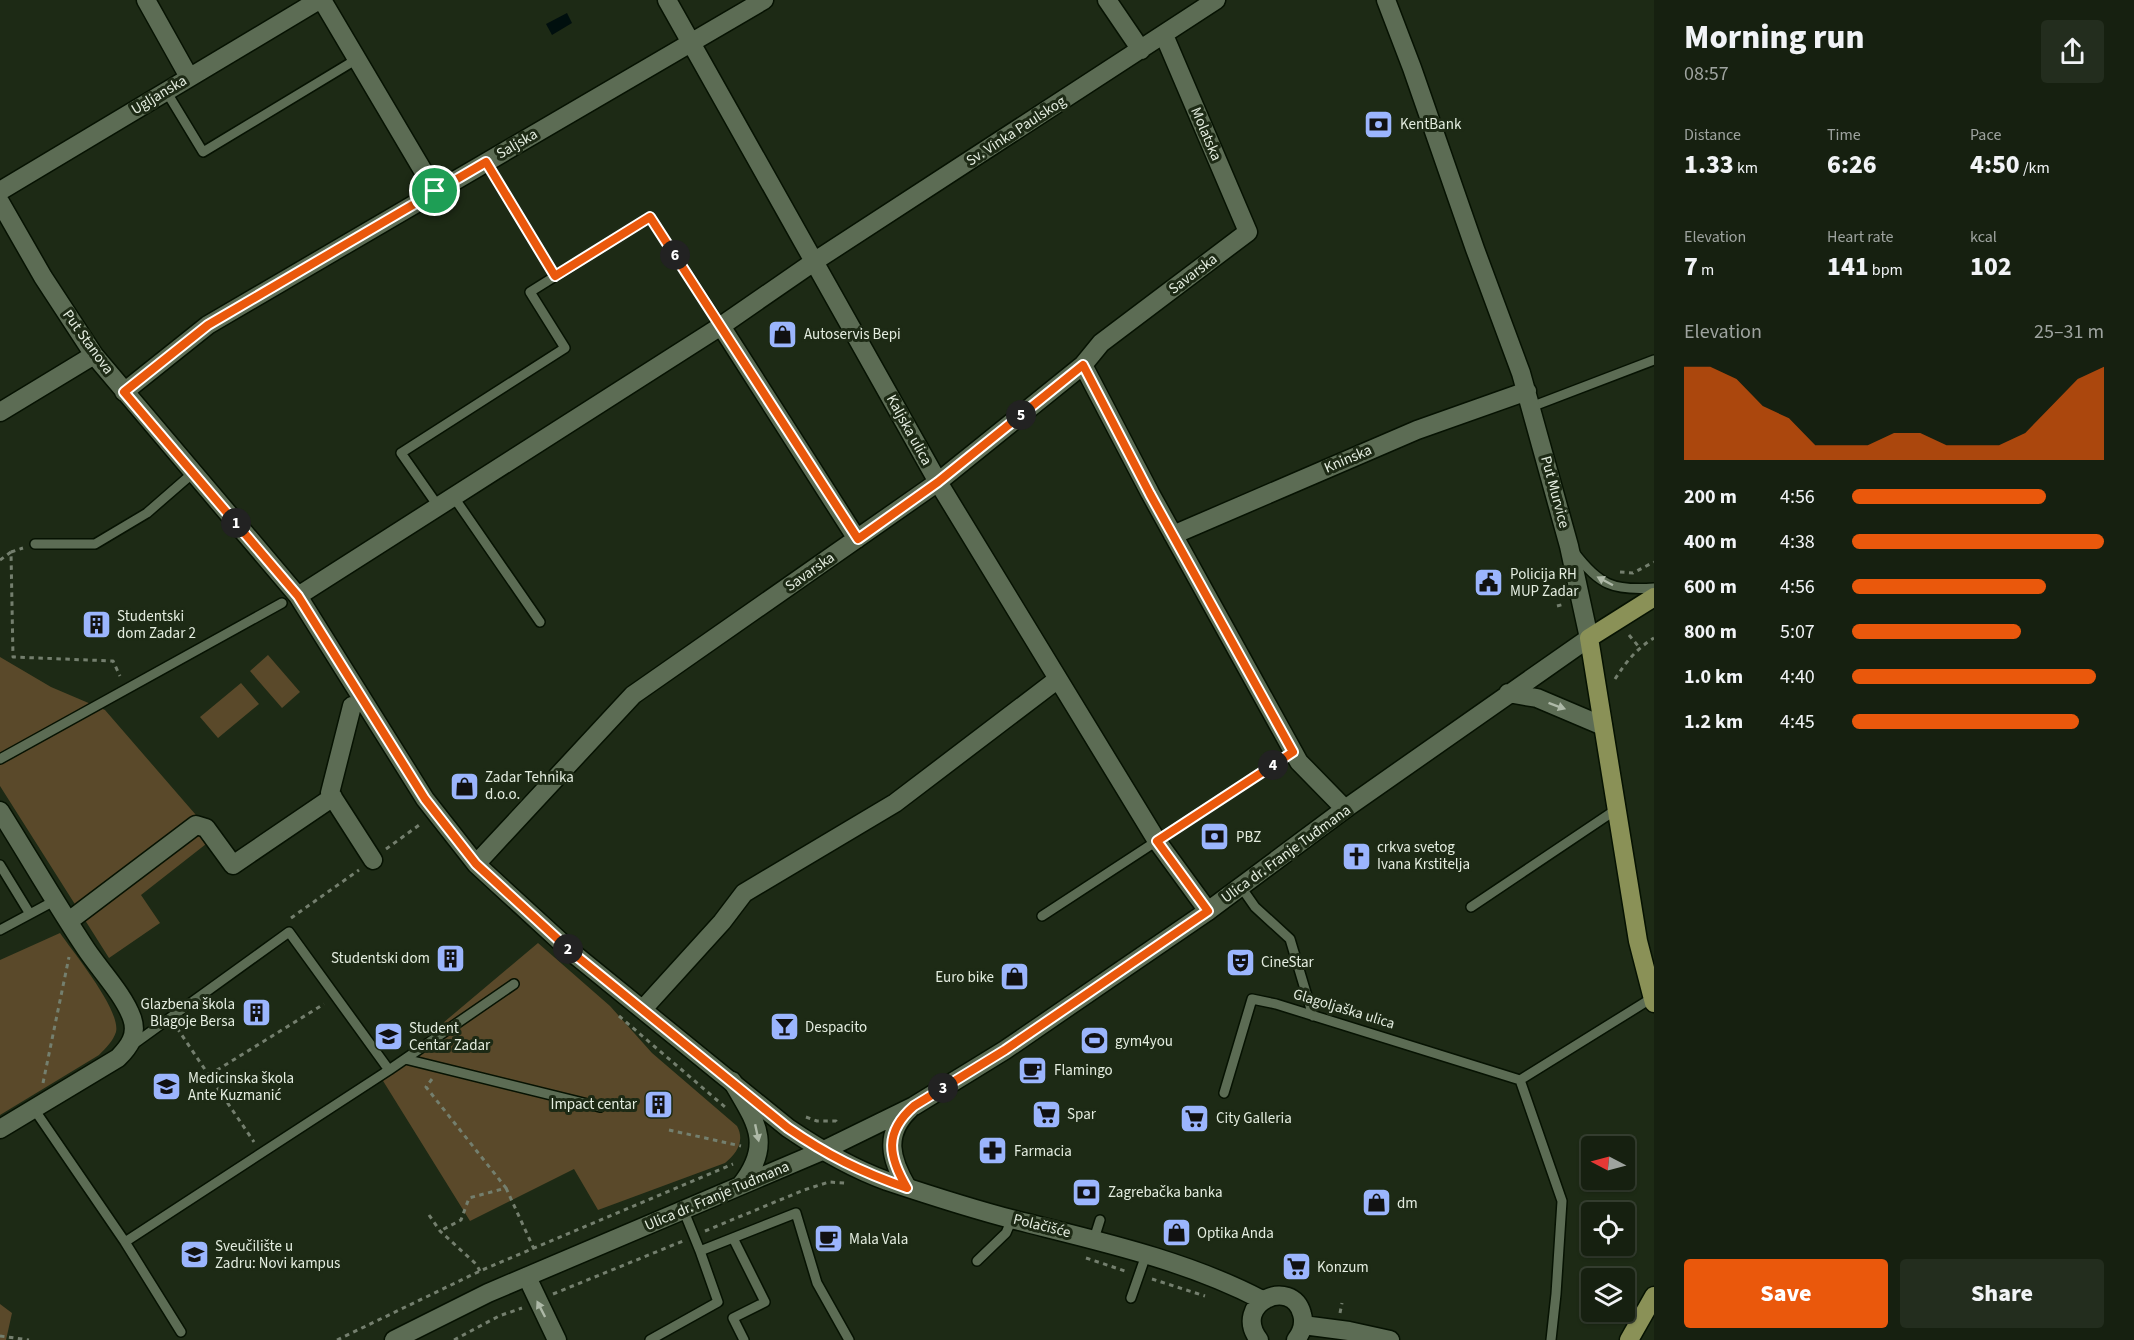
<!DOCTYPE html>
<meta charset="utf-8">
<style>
:root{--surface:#162010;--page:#232d1e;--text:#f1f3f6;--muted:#9ea39f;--line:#353e30;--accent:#ea580c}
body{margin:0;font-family:"Source Sans 3",sans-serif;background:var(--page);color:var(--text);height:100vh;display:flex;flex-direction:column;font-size:22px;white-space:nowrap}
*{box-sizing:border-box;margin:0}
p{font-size:20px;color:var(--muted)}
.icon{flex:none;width:33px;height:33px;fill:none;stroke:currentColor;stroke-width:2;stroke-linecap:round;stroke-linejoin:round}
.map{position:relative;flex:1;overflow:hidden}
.side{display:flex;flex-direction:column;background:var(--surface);width:480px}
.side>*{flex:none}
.needle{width:39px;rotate:276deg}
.buttons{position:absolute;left:1581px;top:1136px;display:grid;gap:12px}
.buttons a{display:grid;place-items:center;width:54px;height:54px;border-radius:6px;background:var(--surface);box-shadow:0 2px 4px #0004,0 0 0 2px var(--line);font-size:30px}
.pin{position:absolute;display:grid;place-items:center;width:51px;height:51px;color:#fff;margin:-26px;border:3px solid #fff;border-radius:50%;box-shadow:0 2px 6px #0007}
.km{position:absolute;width:30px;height:30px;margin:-15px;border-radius:50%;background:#222;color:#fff;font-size:16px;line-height:30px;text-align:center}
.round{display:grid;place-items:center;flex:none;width:63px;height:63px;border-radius:6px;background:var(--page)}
.headline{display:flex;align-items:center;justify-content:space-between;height:102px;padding:0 30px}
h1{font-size:33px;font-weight:800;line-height:45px}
.metrics{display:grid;grid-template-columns:repeat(3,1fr);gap:9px;height:102px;padding:6px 30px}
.metrics div{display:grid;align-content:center}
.metrics b{font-size:26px;font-weight:800}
.metrics small{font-size:16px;font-weight:400}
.metrics p{font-size:16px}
.chart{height:168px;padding:12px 30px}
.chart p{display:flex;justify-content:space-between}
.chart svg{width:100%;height:108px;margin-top:6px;fill:var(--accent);opacity:.7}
.cta{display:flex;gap:12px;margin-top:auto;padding:12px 30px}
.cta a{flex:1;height:69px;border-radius:6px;background:var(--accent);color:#fff;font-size:24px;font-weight:800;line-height:69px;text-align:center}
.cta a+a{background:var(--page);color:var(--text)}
ul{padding:0 30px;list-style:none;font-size:20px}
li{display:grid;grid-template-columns:96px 72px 1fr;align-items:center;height:45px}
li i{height:15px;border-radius:8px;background:var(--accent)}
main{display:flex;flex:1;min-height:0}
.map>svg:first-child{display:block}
.green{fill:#5a492a}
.water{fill:#000f0e}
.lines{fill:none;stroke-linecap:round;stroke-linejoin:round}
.lane-casing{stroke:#061202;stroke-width:12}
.street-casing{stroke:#061202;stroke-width:21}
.secondary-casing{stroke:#061202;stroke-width:21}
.primary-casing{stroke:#061202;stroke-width:21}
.path{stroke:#747f6e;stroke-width:3;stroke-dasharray:4.5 4.5;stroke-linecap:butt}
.lane{stroke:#5c6c54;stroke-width:9}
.street{stroke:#5c6c54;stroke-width:18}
.secondary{stroke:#5c6c54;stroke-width:18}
.primary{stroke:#8a9157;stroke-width:18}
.oneway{fill:#aeb9a8}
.route-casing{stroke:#fff;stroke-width:12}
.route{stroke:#ea580c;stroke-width:8}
.labels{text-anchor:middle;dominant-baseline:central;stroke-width:6;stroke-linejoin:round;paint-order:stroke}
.street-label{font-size:15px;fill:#e4ede0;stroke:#1d2a15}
.poi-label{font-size:15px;fill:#e4ede0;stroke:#1d2a15;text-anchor:start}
</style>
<main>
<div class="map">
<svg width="1654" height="1340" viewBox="0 0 1654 1340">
<rect width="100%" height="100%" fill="#1d2a15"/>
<!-- green -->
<path class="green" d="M 268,655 L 300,692 L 282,708 L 250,671 Z
M 0,657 L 51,687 L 105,710 L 215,837 L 141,895 L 160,923 L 109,958 L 0,786 Z
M 241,683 L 259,704 L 218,738 L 200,717 Z
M 60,933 C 73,952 121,1010 116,1032 C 113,1041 106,1048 99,1055 L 0,1115 L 0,960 Z
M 538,943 L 610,1006 L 652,1053 L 737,1126 C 745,1141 737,1153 725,1163 L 598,1210 L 574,1169 L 470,1221 L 380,1076 Z
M 0,1304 L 12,1313 L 6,1340 L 0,1340 Z"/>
<!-- water -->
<path class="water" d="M 567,13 L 572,23 L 552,35 L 546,24 Z"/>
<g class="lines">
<defs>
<path id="lane" d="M 166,91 L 203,152 L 357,59
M 486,162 L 555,276
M 1531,407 L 1654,360
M 453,496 L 540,622
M 438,506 L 401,453 L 565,348 L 530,292 L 650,217 L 721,326
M 35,544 L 95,544 L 147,513 L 193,473
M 1574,552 C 1599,585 1613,591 1654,588
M 0,759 L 282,603
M 0,865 L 30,914
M 1241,887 L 1255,907 L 1290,939 L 1313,1016
M 1471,907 L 1617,809
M 1042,916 L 1293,752
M 0,930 L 56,900
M 405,1059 L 600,1107
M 389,1070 L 514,984
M 1520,1080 L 1562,1201 L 1556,1294 L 1551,1340
M 1224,1093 L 1252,999 L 1276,1004 L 1520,1080 L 1652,998
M 34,1109 L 125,1242 L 181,1332
M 683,1209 L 700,1251 L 796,1213 L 817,1283 L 849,1340
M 733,1238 L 765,1302 L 733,1318 L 744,1340
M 1094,1239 L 1100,1220
M 125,1242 L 389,1070 L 289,932 L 131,1046
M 977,1261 L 1006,1233 L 1012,1219
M 1131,1298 L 1146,1255
M 650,1340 L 718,1302 L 700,1251"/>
<path id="street" d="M 146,0 L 189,77
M 322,0 L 435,191
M 667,0 L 938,482 L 1157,841 L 1208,911
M 1107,0 L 1141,50
M 1386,0 L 1412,68 L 1475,249 L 1521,373 L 1569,546 L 1589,638
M 0,191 L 319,0
M 0,202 L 43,277 L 94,355 L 298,596 L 425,799 L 476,864 L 574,954 L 788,1128 C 819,1149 851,1168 887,1181 C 929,1195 972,1209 1015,1220 C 1098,1241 1186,1260 1262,1300
M 721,326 L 815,261 L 1216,0
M 1083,365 L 1150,493 L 1299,762 L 1345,809
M 124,392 L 208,325 L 764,0
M 0,412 L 94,355
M 1173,535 L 1417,430 L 1527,391
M 298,596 L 721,326 L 857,539
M 352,706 L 330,793 L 373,860
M 0,811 C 29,857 56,904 86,949 C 100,970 124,995 132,1018 C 138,1035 129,1047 118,1058 L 0,1129
M 476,864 L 633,695 L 938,482 L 1083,365 L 1101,343 L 1248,232 L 1164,35
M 69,921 L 196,825 L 206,828 L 233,865 L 333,797
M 643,1009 L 722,922 L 744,893 L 895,803 L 1058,679
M 527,1277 L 557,1340
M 1303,1325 L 1349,1331 L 1390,1340
M 1259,1340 C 1231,1303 1292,1276 1302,1314 C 1305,1324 1302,1332 1296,1340"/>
<path id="secondary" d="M 1508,693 L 1537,698 L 1603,726
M 732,1081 C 755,1121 774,1143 741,1185
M 907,1187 C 891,1160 883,1134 910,1109
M 394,1340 L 488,1293 L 822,1151 L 914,1106 L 1005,1050 L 1208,911 L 1345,809 L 1589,638"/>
<path id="primary" d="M 1654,597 L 1589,638 L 1638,941 L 1654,1003
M 1629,1340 L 1654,1296"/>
</defs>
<!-- lane casing -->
<use href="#lane" class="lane-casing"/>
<!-- street casing -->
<use href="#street" class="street-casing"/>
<!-- secondary casing -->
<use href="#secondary" class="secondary-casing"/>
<!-- primary casing -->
<use href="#primary" class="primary-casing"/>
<!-- path -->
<path class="path" d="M 11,552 L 23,548
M 0,560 L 11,552 L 13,657 L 113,661 L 120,676
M 1620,572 L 1633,573 L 1654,562
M 1557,606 L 1565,604
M 1629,635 L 1639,647
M 1615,679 C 1626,662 1636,649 1654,638
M 386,849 L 422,823
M 291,918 L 359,870
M 619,1016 L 725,1107
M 177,1028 L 254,1142
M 209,1075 L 324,1004
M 432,1079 L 426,1087 L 506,1188 L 469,1198 L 461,1220 L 440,1231
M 43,1083 L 69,957
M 806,1117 L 817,1121 L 836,1121 L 837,1123
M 669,1130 L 741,1146
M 506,1188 L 534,1249
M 429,1215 L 440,1231 L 476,1264 L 480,1271
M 705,1231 L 804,1190 L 829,1182 L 845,1183
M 1086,1258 L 1128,1272
M 1152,1279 L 1205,1296
M 553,1294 L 683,1241
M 1340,1313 L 1342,1303
M 0,1336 L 29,1340
M 337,1340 L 480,1271 L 733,1164
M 454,1340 L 499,1316 L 522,1308"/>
<!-- lane -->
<use href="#lane" class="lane"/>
<!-- street -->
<use href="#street" class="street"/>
<!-- secondary -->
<use href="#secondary" class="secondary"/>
<!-- primary -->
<use href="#primary" class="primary"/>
</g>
<!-- one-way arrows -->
<defs><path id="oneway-solid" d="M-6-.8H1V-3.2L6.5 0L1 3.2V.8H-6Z" transform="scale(1.5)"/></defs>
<g class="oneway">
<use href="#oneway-solid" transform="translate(1605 581) rotate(-152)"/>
<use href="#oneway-solid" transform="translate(1557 706) rotate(20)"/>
<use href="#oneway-solid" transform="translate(757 1133) rotate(78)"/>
<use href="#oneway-solid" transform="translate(541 1309) rotate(-117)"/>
</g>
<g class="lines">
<defs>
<path id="route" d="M 486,162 L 555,276 L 650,217 L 858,539 L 938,482 L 1083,365 L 1150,494 L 1293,752 L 1157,841 L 1208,911 L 1005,1050 L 914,1106 C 884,1132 888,1156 907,1188 C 861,1172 827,1155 788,1128 L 574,954 L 476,864 L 425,799 L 298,596 L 124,392 L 208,325 Z"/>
</defs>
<!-- route casing -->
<use href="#route" class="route-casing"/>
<!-- route -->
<use href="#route" class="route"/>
</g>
<!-- icons -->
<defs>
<symbol id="bank-square" viewBox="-11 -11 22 22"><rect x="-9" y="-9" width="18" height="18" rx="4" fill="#9bb5fd" stroke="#1d2a15"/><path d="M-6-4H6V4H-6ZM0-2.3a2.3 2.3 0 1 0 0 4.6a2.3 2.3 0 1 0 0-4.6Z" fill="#111"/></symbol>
<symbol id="shop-square" viewBox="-11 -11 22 22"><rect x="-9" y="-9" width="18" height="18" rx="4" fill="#9bb5fd" stroke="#1d2a15"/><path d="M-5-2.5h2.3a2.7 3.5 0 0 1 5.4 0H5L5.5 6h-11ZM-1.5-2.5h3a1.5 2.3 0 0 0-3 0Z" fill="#111"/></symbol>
<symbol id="civic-square" viewBox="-11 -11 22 22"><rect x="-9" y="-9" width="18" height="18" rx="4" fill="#9bb5fd" stroke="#1d2a15"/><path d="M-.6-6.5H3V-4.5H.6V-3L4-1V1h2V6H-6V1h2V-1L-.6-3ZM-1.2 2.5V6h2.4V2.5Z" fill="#111"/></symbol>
<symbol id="building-square" viewBox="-11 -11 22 22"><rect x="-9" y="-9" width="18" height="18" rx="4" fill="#9bb5fd" stroke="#1d2a15"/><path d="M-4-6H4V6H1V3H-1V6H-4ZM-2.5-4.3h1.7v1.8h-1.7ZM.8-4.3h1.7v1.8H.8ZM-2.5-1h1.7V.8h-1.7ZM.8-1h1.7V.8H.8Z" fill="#111"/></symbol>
<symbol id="church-square" viewBox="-11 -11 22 22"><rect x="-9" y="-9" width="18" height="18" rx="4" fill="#9bb5fd" stroke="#1d2a15"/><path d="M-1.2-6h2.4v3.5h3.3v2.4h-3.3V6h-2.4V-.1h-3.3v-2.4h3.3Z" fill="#111"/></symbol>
<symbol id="theatre-square" viewBox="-11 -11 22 22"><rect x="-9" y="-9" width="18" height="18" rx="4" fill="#9bb5fd" stroke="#1d2a15"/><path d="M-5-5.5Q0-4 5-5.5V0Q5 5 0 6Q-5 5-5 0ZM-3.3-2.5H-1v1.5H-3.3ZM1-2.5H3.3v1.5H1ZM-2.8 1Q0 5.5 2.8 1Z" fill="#111"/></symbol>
<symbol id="bar-square" viewBox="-11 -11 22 22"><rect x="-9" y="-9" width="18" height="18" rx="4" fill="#9bb5fd" stroke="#1d2a15"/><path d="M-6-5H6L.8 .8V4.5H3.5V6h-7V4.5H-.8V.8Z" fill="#111"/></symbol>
<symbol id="university-square" viewBox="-11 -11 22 22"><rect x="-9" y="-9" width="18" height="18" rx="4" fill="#9bb5fd" stroke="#1d2a15"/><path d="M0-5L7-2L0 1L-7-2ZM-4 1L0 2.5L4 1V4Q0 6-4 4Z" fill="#111"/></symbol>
<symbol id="stadium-square" viewBox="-11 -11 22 22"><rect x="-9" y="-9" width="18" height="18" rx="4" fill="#9bb5fd" stroke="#1d2a15"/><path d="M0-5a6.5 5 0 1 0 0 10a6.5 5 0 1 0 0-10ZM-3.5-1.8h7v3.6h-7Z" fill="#111"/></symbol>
<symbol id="cafe-square" viewBox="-11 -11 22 22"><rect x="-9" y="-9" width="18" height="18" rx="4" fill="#9bb5fd" stroke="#1d2a15"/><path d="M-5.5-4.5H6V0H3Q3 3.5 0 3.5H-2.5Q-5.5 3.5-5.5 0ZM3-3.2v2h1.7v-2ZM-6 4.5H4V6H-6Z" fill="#111"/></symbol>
<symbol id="school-square" viewBox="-11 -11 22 22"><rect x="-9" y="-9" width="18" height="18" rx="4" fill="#9bb5fd" stroke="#1d2a15"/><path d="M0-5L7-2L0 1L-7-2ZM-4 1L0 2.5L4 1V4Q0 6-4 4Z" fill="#111"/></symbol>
<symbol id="supermarket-square" viewBox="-11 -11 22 22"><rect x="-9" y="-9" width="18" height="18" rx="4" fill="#9bb5fd" stroke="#1d2a15"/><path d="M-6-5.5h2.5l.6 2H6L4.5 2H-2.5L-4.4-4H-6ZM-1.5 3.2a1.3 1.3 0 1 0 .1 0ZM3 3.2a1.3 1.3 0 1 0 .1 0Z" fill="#111"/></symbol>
<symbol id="pharmacy-square" viewBox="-11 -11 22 22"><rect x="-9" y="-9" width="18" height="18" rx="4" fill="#9bb5fd" stroke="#1d2a15"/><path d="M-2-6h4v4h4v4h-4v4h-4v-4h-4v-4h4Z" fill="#111"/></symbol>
</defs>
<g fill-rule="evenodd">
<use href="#bank-square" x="1362" y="108" width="33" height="33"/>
<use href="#shop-square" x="766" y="318" width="33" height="33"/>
<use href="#civic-square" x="1472" y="566" width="33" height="33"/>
<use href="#building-square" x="80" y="608" width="33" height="33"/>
<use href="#shop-square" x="448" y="770" width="33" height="33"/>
<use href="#bank-square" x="1198" y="820" width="33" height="33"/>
<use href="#church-square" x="1340" y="840" width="33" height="33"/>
<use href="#building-square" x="434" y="942" width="33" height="33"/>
<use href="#theatre-square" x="1224" y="946" width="33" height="33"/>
<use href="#shop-square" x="998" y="960" width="33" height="33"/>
<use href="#building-square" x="240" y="996" width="33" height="33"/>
<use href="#bar-square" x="768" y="1010" width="33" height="33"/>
<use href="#university-square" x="372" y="1020" width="33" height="33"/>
<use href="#stadium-square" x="1078" y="1024" width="33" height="33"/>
<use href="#cafe-square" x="1016" y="1054" width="33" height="33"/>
<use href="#school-square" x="150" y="1070" width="33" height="33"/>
<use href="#building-square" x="642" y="1088" width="33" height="33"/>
<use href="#supermarket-square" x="1030" y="1098" width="33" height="33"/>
<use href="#supermarket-square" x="1178" y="1102" width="33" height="33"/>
<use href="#pharmacy-square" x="976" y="1134" width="33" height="33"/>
<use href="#bank-square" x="1070" y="1176" width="33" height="33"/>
<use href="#shop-square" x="1360" y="1186" width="33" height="33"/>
<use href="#shop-square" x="1160" y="1216" width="33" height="33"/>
<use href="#cafe-square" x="812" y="1222" width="33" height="33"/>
<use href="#university-square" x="178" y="1238" width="33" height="33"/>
<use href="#supermarket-square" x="1280" y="1250" width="33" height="33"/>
</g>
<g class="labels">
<!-- street labels -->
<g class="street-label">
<text transform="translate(159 95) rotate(-31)">Ugljanska</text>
<text transform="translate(1016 131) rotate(-33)">Sv. Vinka Paulskog</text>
<text transform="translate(1206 134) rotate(67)">Molatska</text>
<text transform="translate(517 144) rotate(-30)">Saljska</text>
<text transform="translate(1193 274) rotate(-37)">Savarska</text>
<text transform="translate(88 342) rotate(54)">Put Stanova</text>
<text transform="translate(909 430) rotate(61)">Kaljska ulica</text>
<text transform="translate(1348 459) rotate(-23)">Kninska</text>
<text transform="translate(1555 492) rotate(75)">Put Murvice</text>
<text transform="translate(810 572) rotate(-35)">Savarska</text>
<text transform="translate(1286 854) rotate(-36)">Ulica dr. Franje Tuđmana</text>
<text transform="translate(1344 1009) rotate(17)">Glagoljaška ulica</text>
<text transform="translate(717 1196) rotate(-23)">Ulica dr. Franje Tuđmana</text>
<text transform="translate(1042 1226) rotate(14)">Polačišće</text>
</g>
<!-- poi labels -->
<g class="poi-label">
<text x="1400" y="124">KentBank</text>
<text x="804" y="334">Autoservis Bepi</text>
<text x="1510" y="574">Policija RH<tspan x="1510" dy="17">MUP Zadar</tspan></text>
<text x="117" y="616">Studentski<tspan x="117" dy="17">dom Zadar 2</tspan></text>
<text x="485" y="777">Zadar Tehnika<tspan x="485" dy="17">d.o.o.</tspan></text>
<text x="1236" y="837">PBZ</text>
<text x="1377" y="847">crkva svetog<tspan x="1377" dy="17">Ivana Krstitelja</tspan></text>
<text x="430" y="958" text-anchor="end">Studentski dom</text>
<text x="1261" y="962">CineStar</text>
<text x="994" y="977" text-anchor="end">Euro bike</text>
<text x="235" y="1004" text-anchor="end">Glazbena škola<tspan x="235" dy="17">Blagoje Bersa</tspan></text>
<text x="805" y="1027">Despacito</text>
<text x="409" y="1028">Student<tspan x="409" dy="17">Centar Zadar</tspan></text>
<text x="1115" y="1041">gym4you</text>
<text x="1054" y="1070">Flamingo</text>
<text x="188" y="1078">Medicinska škola<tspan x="188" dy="17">Ante Kuzmanić</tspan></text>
<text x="637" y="1104" text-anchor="end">Impact centar</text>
<text x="1067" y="1114">Spar</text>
<text x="1216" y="1118">City Galleria</text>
<text x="1014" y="1151">Farmacia</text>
<text x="1108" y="1192">Zagrebačka banka</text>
<text x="1397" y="1203">dm</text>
<text x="1197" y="1233">Optika Anda</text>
<text x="849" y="1239">Mala Vala</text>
<text x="215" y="1246">Sveučilište u<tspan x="215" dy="17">Zadru: Novi kampus</tspan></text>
<text x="1317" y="1267">Konzum</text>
</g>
</g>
</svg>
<div class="buttons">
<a><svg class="needle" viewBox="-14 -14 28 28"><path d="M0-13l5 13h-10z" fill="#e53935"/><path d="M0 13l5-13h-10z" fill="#9ea39f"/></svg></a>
<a><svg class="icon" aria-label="locate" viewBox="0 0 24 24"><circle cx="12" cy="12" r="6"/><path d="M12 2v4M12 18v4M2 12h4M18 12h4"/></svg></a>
<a><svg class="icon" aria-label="layers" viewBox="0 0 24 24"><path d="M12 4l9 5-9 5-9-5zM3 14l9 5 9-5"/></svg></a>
</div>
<div class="pin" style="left:435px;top:191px;background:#1e9e55"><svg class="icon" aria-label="arrive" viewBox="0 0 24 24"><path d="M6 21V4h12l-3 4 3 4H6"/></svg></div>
<b class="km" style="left:236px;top:523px">1</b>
<b class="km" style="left:568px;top:949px">2</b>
<b class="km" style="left:943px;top:1088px">3</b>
<b class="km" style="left:1273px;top:765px">4</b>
<b class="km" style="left:1021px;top:415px">5</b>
<b class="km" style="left:675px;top:255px">6</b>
</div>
<section class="side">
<div class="headline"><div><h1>Morning run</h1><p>08:57</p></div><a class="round"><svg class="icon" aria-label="share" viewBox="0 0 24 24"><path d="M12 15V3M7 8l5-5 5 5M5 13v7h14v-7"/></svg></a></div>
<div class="metrics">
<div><p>Distance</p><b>1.33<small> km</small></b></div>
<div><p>Time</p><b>6:26</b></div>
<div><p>Pace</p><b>4:50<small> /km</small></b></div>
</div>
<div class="metrics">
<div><p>Elevation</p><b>7<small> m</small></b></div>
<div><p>Heart rate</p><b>141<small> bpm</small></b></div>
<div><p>kcal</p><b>102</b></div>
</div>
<div class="chart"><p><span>Elevation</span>25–31 m</p>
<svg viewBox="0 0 160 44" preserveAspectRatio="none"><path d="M0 44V6L10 6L20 11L30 22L40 27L50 38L60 38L70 38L80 33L90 33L100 38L110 38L120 38L130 33L140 22L150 11L160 6V44z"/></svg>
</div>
<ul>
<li><b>200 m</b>4:56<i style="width:77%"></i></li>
<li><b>400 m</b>4:38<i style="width:100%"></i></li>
<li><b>600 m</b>4:56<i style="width:77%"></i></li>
<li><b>800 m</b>5:07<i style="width:67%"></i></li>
<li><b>1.0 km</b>4:40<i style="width:97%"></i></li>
<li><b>1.2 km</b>4:45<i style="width:90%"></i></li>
</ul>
<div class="cta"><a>Save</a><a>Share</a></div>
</section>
</main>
